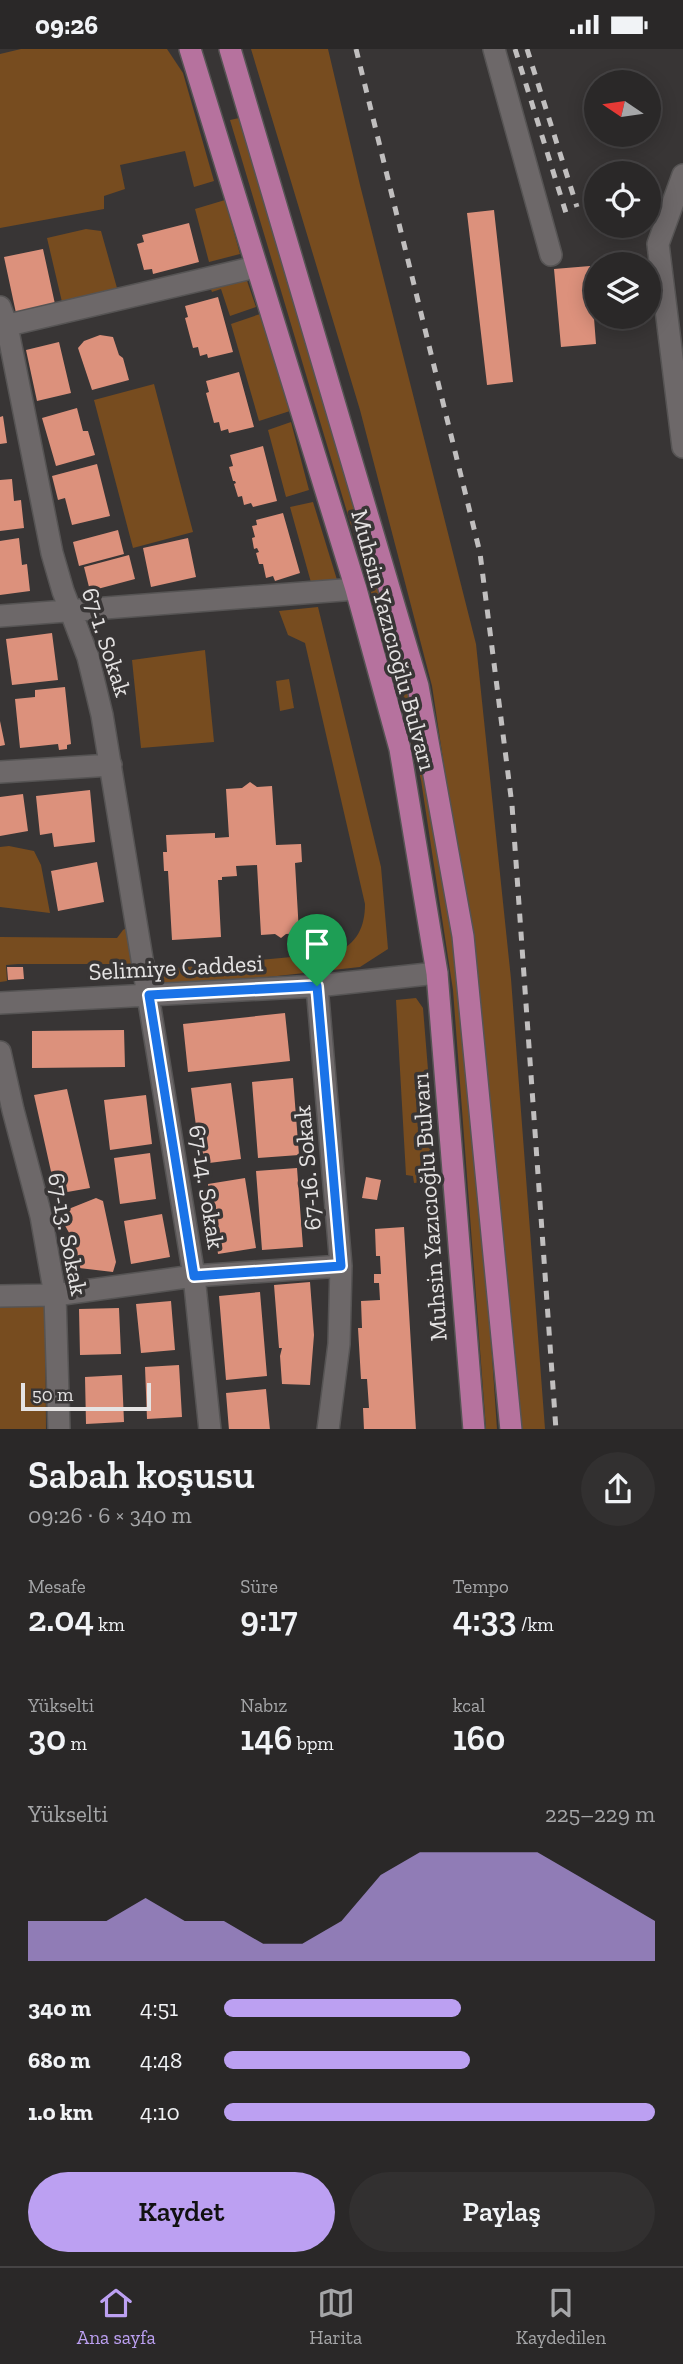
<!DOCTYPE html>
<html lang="tr">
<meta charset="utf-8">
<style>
:root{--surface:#2a2828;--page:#323030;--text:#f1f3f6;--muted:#a5a6a8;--line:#464445;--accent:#bca0f2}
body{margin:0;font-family:"Zilla Slab",serif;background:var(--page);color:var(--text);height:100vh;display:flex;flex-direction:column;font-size:26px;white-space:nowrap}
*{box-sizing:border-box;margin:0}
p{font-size:23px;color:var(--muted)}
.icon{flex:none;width:38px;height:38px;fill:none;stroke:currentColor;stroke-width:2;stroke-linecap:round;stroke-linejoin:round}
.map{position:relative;height:1380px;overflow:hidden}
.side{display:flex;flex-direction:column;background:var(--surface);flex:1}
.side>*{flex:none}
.needle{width:46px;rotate:283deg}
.fabs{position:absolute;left:584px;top:21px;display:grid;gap:14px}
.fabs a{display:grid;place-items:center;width:77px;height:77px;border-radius:50%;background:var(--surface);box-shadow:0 4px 18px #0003,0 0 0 2px var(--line);font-size:35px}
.scale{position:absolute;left:21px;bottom:18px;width:130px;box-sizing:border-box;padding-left:7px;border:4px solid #e5e3e3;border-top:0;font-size:19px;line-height:24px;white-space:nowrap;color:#e5e3e3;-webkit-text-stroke:5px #383535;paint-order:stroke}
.pin{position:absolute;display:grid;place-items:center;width:60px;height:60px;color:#fff;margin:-72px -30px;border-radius:50% 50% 50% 0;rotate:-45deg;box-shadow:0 0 7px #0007}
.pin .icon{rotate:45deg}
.round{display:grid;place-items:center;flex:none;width:74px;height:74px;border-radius:37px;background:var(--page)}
.summary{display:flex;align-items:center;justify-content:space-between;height:119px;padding:0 28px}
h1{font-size:38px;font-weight:600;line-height:52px}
.stats{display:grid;grid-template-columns:repeat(3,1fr);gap:10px;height:119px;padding:7px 28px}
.stats div{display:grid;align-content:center}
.stats b{font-size:35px;font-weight:600}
.stats small{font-size:19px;font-weight:400}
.stats p{font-size:19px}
.chart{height:196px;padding:14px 28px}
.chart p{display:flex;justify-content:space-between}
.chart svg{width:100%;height:126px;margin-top:7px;fill:var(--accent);opacity:.7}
.button{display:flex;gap:14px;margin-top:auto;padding:14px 28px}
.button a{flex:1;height:80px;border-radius:42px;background:var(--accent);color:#111;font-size:28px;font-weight:600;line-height:80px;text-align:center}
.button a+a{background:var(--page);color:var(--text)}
ul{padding:0 28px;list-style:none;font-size:23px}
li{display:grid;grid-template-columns:112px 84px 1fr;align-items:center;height:52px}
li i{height:18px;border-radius:9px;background:var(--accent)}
.status{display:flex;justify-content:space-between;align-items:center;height:49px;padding:0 35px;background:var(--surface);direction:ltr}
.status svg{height:19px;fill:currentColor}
.tab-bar{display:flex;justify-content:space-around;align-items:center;height:98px;border-top:2px solid var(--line);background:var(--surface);font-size:19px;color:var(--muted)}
.tab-bar a{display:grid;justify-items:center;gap:4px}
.tab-bar .active{color:var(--accent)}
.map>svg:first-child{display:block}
.green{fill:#774c1f}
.building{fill:#dc917c}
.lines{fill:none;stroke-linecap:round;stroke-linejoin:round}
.street-casing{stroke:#565454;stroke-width:24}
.primary-casing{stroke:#565454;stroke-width:24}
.street{stroke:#6d6869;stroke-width:21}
.primary{stroke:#b6729e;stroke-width:21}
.rail{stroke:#c1bfbf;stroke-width:5;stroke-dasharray:9 9;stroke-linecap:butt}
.route-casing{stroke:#fff;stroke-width:14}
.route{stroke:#1a73e8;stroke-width:9}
.labels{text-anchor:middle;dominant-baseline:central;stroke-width:7;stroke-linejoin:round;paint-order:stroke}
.street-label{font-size:24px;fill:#e5e3e3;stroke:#383535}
</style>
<div class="status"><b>09:26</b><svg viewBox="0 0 49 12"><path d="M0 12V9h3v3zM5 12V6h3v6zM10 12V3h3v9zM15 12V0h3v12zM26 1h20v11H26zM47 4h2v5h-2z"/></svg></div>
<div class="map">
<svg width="683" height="1381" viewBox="0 0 683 1381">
<rect width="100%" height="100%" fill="#383535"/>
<!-- green -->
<path class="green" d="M 21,0 L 167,0 L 183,24 L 214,132 L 194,138 L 185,102 L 120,116 L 125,140 L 104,147 L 104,160 L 0,179 L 0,5 Z
M 251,0 L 328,0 L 360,136 L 476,595 L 511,930 L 545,1380 L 520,1380 L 476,929 L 432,637 L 360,361 Z
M 239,69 L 318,327 L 418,670 L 450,839 L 480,1131 L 497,1380 L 486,1380 L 453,941 L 421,731 L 390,607 L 230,71 Z
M 225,151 L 240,205 L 209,213 L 195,160 Z
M 86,180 L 101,182 L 117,239 L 62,253 L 47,189 Z
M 244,223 L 256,258 L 230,267 L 221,240 L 212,243 L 209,235 Z
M 260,265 L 290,362 L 259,372 L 231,275 Z
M 154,335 L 193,483 L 133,499 L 94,351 Z
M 291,373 L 309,441 L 286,448 L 268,381 Z
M 313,453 L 338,534 L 312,537 L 290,458 Z
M 318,558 L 381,818 L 388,900 L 360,918 L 156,940 L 154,921 L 335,904 C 357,895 365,878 365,855 L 305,594 L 288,586 L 279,562 Z
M 205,601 L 214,693 L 141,699 L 132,611 Z
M 289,630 L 294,659 L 280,662 L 276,632 Z
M 9,797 L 34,802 L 41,816 L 50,864 L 0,858 L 0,798 Z
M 133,875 L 139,927 L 117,915 L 18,915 L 6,916 L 7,932 L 0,933 L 0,888 L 117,889 L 123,881 Z
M 416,949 L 423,959 L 437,1132 L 414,1134 L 413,1127 L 406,1126 L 396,951 Z
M 45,1254 L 46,1380 L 0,1380 L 0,1255 Z"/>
<!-- building -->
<path class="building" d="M 494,161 L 513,333 L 487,336 L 467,164 Z
M 189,174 L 199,213 L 153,225 L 152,220 L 144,221 L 137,195 L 144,193 L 142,186 Z
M 43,200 L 55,255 L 16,264 L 4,208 Z
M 590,217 L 596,295 L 561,298 L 554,220 Z
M 218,248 L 233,303 L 208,309 L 207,305 L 200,307 L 198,298 L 193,299 L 185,269 L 188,268 L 185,257 Z
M 100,286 L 113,288 L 119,306 L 123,309 L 129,331 L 92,341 L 78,299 L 84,292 Z
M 59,293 L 71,344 L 37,352 L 26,301 Z
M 239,323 L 254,378 L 229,384 L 228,380 L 221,382 L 219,373 L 214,374 L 206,344 L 209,343 L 206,332 Z
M 77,359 L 83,382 L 88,382 L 95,406 L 56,417 L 42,369 Z
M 3,367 L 7,394 L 0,395 L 0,368 Z
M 263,397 L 277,452 L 253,458 L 251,454 L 244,456 L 242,447 L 238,448 L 234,435 L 236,434 L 235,432 L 233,432 L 229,418 L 233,417 L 230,406 Z
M 97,415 L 110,467 L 72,476 L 65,449 L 58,451 L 52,427 Z
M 12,430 L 14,452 L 21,451 L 24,479 L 0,482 L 0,431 Z
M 283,464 L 300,524 L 275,532 L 273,527 L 266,529 L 263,515 L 259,515 L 256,504 L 259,503 L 257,499 L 254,500 L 252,489 L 255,488 L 252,477 L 257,476 L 256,471 Z
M 118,481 L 124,505 L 79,517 L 73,493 Z
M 19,489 L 22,516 L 27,515 L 30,542 L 0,546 L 0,492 Z
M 188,489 L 196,528 L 151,538 L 143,499 Z
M 129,506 L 135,530 L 90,542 L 84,518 Z
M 52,584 L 58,631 L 12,636 L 6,590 Z
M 65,638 L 71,695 L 67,696 L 67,700 L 59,701 L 58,695 L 20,699 L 15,650 L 35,648 L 35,641 Z
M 0,672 L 5,696 L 0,697 Z
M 250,733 L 257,738 L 272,737 L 276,796 L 301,795 L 302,813 L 295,814 L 299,884 L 286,885 L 281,889 L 275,885 L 261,886 L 257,816 L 236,817 L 237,827 L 222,828 L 222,831 L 218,831 L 221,888 L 172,891 L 168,822 L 164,822 L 163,803 L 167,803 L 166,786 L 215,784 L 215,789 L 229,788 L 226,740 L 242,739 Z
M 90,741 L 95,793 L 54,798 L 52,784 L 40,786 L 36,747 Z
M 23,745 L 28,782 L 0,787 L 0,748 Z
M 97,813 L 104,853 L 58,862 L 51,822 Z
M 7,918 L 23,918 L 24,930 L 8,931 Z
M 285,964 L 290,1012 L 188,1023 L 183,975 Z
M 124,981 L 125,1018 L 32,1019 L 32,982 Z
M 293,1029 L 299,1106 L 258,1109 L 252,1033 Z
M 231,1034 L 241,1110 L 201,1115 L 191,1039 Z
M 67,1040 L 90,1139 L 56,1145 L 34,1046 Z
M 146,1046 L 152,1095 L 110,1101 L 104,1051 Z
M 150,1104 L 156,1150 L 120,1155 L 114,1109 Z
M 297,1119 L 303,1198 L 262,1201 L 256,1122 Z
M 366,1128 L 381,1131 L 377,1151 L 362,1149 Z
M 245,1129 L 256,1199 L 218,1205 L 208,1135 Z
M 96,1149 L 103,1152 L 116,1213 L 113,1223 L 79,1219 L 72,1214 L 73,1191 L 62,1171 L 66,1161 Z
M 162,1165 L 170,1208 L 131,1215 L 124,1172 Z
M 404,1178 L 416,1381 L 364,1381 L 363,1359 L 369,1359 L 367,1330 L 361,1330 L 358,1279 L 362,1279 L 361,1252 L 380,1251 L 379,1234 L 374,1234 L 374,1225 L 381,1225 L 380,1207 L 376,1207 L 375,1180 Z
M 310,1233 L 314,1286 L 310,1336 L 282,1335 L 280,1307 L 282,1299 L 279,1299 L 274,1236 Z
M 260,1243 L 267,1327 L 226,1331 L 219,1247 Z
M 171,1252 L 175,1301 L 141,1304 L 136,1255 Z
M 119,1259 L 121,1305 L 80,1306 L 79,1260 Z
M 179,1316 L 182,1368 L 147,1370 L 145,1318 Z
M 122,1326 L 124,1373 L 86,1375 L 85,1328 Z
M 266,1340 L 270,1381 L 229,1381 L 226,1344 Z"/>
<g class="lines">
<defs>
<path id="street" d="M 494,0 L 551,206
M 683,126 L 658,195 L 683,398
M 0,258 L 7,277 L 52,504 L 63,542 L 88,608 L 102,666 L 194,1227 L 210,1381
M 0,278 L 256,218
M 0,567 L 356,540
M 0,723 L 111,716
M 317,937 L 341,1217 L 339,1295 L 328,1381
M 0,954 L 317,937 L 437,924
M 0,1003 L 13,1061 L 41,1167 L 55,1246 L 59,1381
M 0,1247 L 55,1246 L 194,1227 L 341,1217"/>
<path id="primary" d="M 190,0 L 356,540 L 400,700 L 437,924 L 474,1381
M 230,0 L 418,637 L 463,887 L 511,1381"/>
</defs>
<!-- street casing -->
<use href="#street" class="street-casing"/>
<!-- primary casing -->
<use href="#primary" class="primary-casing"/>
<!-- street -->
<use href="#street" class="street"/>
<!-- primary -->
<use href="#primary" class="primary"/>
<!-- rail -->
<path class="rail" d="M 356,0 L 480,504 L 512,756 L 556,1381
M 515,0 L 566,164
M 527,0 L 577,158"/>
</g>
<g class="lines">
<defs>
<path id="route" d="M 317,937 L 341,1217 L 194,1227 L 149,946 Z"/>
</defs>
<!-- route casing -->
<use href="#route" class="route-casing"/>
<!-- route -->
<use href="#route" class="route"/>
</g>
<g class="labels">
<!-- street labels -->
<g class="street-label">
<text transform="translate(394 591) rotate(75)">Muhsin Yazıcıoğlu Bulvarı</text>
<text transform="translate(107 593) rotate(72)">67-1. Sokak</text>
<text transform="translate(176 918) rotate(-3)">Selimiye Caddesi</text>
<text transform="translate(307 1119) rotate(-95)">67-16. Sokak</text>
<text transform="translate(207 1138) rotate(81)">67-14. Sokak</text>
<text transform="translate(429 1158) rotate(-94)">Muhsin Yazıcıoğlu Bulvarı</text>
<text transform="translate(68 1185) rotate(79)">67-13. Sokak</text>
</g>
</g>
</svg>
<div class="fabs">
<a><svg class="needle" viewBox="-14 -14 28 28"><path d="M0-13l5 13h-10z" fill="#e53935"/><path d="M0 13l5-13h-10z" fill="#a5a6a8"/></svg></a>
<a><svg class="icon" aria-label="locate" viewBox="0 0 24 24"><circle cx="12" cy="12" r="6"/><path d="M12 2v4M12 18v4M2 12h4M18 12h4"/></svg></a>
<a><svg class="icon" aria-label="layers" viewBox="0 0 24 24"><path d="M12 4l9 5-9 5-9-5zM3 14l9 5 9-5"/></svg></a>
</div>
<div class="scale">50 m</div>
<div class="pin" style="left:317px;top:937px;background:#1e9e55"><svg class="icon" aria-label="arrive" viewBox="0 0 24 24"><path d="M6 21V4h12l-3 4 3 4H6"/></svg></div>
</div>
<section class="side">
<div class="summary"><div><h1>Sabah koşusu</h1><p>09:26 · 6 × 340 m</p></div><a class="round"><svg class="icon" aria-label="share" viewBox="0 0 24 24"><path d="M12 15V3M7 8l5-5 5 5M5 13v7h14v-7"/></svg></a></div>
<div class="stats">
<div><p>Mesafe</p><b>2.04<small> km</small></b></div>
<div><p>Süre</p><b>9:17</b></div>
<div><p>Tempo</p><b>4:33<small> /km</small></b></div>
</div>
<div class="stats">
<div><p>Yükselti</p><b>30<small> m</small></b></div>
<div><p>Nabız</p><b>146<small> bpm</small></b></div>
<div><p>kcal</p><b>160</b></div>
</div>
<div class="chart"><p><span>Yükselti</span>225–229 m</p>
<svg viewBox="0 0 160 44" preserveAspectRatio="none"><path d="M0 44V30L10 30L20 30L30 22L40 30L50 30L60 38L70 38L80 30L90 14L100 6L110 6L120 6L130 6L140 14L150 22L160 30V44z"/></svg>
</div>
<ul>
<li><b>340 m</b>4:51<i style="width:55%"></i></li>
<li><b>680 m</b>4:48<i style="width:57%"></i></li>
<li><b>1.0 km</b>4:10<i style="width:100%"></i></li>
</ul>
<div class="button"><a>Kaydet</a><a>Paylaş</a></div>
</section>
<nav class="tab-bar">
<a class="active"><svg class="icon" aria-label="home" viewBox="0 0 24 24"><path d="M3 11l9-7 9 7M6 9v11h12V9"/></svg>Ana sayfa</a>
<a><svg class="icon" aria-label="map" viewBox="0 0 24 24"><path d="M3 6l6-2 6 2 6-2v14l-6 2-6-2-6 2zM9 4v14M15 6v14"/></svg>Harita</a>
<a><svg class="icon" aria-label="saved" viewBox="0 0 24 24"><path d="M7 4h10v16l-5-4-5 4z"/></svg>Kaydedilen</a>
</nav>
